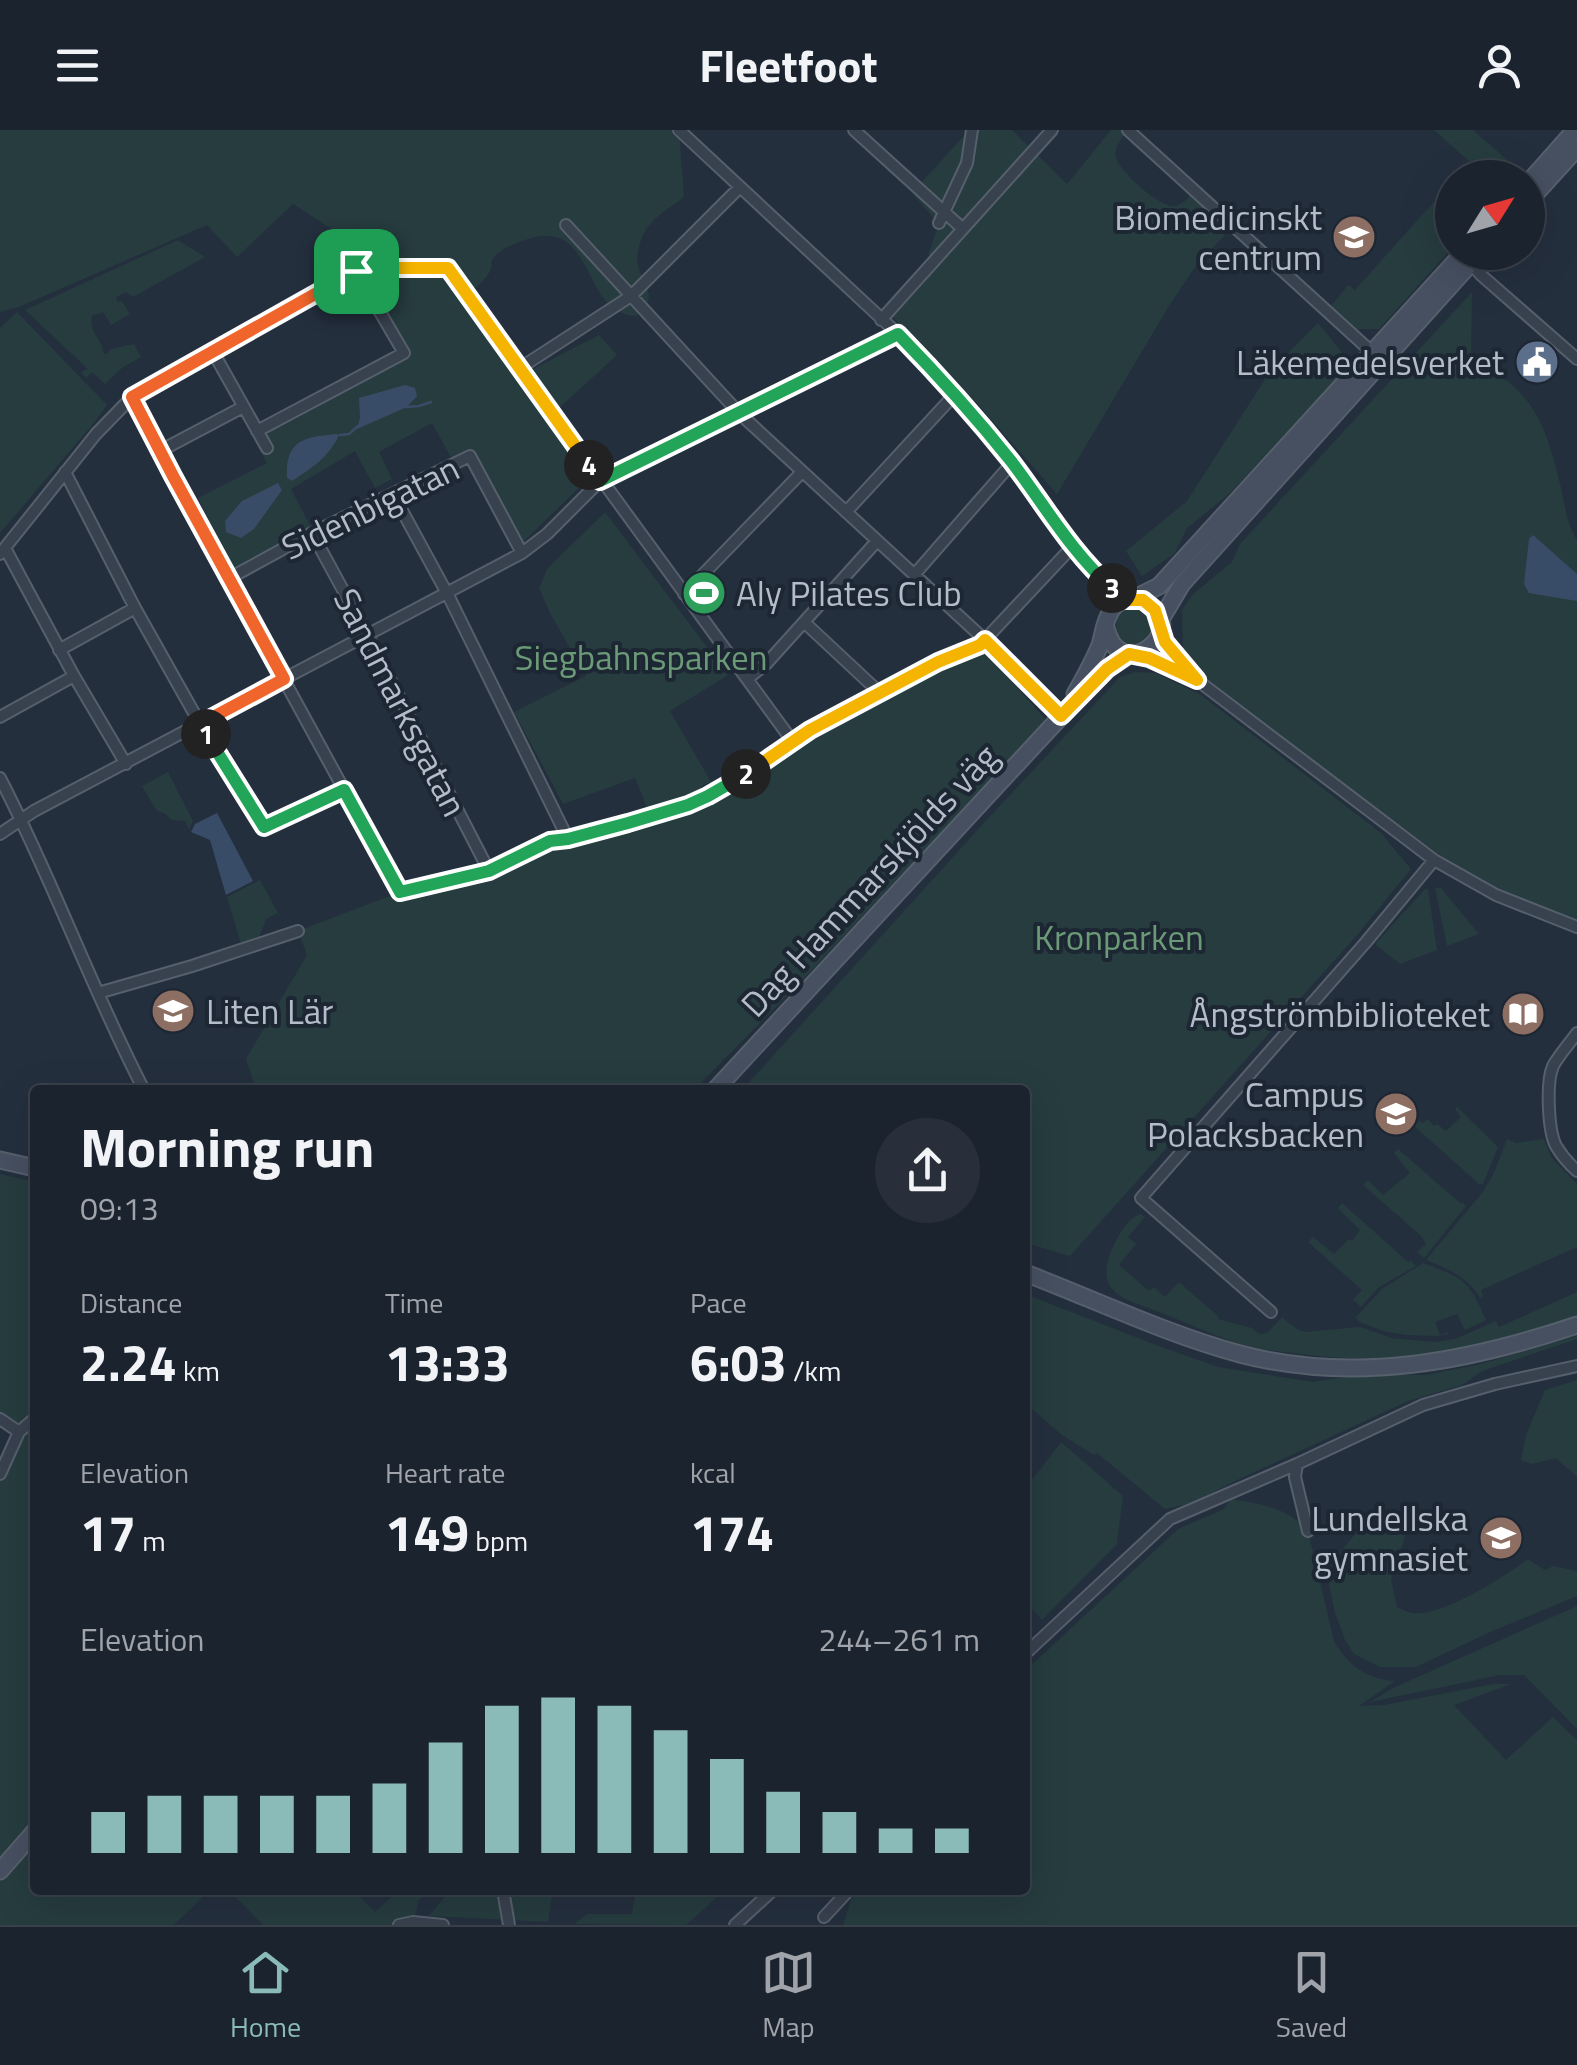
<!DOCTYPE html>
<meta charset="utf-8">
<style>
:root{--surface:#1b232e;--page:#282f3a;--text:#f1f3f6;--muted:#a0a4aa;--line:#39404a;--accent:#8bbbb9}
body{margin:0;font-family:"Titillium Web",sans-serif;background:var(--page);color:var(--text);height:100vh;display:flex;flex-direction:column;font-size:38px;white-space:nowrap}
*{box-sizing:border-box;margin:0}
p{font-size:32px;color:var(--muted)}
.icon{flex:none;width:55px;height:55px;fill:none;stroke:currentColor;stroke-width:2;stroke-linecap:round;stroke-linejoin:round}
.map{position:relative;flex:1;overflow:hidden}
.panel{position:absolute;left:30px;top:955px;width:1000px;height:810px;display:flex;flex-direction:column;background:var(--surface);border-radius:10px;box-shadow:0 10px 40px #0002,0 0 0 2px var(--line)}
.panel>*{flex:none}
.needle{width:65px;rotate:53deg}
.tools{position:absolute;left:1435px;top:30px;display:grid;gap:20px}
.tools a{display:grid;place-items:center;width:110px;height:110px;border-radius:50%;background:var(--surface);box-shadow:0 10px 40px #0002,0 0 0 2px var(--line);font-size:50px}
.pin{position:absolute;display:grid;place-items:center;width:85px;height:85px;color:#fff;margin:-42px;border-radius:20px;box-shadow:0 5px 15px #0006}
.km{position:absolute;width:50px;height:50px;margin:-25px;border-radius:50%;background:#222;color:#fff;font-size:28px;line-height:50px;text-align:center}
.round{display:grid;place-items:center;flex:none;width:105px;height:105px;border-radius:52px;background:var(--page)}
.head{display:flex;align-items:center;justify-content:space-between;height:170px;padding:0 50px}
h1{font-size:55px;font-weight:700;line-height:75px}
.figures{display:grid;grid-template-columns:repeat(3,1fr);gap:15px;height:170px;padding:10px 50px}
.figures div{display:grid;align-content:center}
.figures b{font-size:50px;font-weight:700}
.figures small{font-size:28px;font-weight:400}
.figures p{font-size:28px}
.chart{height:280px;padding:20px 50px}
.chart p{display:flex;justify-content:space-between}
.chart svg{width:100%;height:180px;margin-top:10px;stroke:var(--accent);stroke-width:6}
header{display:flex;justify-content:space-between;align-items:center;height:130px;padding:0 50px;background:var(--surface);font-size:45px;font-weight:700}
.dock{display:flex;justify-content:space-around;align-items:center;height:140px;border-top:2px solid var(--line);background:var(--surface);font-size:28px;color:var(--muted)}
.dock a{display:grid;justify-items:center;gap:5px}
.dock .on{color:var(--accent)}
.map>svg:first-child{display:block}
.green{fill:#263c3f}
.water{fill:#394c67}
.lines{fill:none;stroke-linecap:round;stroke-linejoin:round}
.stream{stroke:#394c67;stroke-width:2.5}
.street-casing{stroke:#565f6c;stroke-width:14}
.secondary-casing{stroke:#565f6c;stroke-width:19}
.street{stroke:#38414e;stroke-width:10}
.secondary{stroke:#465061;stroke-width:15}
.split-1-casing{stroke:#fff;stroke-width:20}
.split-2-casing{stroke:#fff;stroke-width:20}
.split-3-casing{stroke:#fff;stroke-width:20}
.split-4-casing{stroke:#fff;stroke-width:20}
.split-5-casing{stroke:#fff;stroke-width:20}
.split-1{stroke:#f0652b;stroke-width:12}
.split-2{stroke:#22a559;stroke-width:12}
.split-3{stroke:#f5b400;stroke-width:12}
.split-4{stroke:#22a559;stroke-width:12}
.split-5{stroke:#f5b400;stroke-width:12}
.labels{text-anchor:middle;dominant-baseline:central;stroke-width:8;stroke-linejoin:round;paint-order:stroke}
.poi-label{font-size:35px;fill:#b4bcc9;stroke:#1d2633;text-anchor:end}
.street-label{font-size:35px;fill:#b4bcc9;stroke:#1d2633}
.park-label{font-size:35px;fill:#6b9a76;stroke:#1d2633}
</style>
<header><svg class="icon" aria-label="menu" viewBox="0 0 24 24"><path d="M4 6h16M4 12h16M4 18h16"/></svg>Fleetfoot<svg class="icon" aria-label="person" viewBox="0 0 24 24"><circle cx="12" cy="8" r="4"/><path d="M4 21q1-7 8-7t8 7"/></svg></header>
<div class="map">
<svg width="1577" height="1795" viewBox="0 0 1577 1795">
<rect width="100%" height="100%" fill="#242f3e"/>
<!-- green -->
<path class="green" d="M 0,0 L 680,0 L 680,14 L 684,67 C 669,79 652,87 643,105 C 639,114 636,127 638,136 C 644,158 660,167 636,186 C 580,184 596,87 528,109 C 517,113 502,117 494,127 C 488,136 494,131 490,141 C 486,150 475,158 469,164 L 445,130 L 420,128 L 401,131 L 375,127 L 293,74 L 237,127 L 207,95 L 19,177 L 0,182 Z
M 969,0 L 1012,0 L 1067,54 L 1111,0 L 1128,0 C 1123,7 1113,17 1116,28 C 1120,42 1162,80 1176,76 C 1184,74 1189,66 1194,61 L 1233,96 L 1193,140 L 1169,176 L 1057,364 L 957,251 L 893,187 L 927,150 L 929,122 L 939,94 L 912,63 Z
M 1434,0 L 1473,0 L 1513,35 L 1501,47 L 1487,47 Z
M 1448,45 L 1452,50 L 1452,118 L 1379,199 L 1355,199 L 1331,176 L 1348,155 L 1355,160 L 1448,56 L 1444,51 Z
M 178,110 L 205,127 L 133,167 L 126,162 L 116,167 L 118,172 L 122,171 L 130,184 L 111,195 L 103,182 L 92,186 C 88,202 102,208 104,224 L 107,224 L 111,219 L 134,214 L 141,227 L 123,237 L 105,254 L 92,242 L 86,248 L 81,242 L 88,239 L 25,180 Z
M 442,143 L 589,348 L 522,413 L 473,327 L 455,335 L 432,293 L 379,322 L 392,349 L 375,358 L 355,321 L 291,359 L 312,399 L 234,443 L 198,368 L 267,333 L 254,310 L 305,284 L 408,226 L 364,145 Z
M 1472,162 L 1471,232 C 1533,254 1547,299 1561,358 C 1565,376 1567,395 1577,410 L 1577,790 L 1526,771 L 1464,743 L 1224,565 L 1183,524 L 1182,480 L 1192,465 L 1232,432 L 1240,414 Z
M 17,182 L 107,275 L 94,293 L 0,403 L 0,198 Z
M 1318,193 L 1351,234 L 1230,363 L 1187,398 L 1174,424 L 1142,446 L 1126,421 L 1187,371 L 1271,240 Z
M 599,205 L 617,225 L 559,278 L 533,239 Z
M 605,382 L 728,545 L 670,581 L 711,652 L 702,656 L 706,665 L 650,685 L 635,648 L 563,674 L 514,582 L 586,546 L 550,483 L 539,458 L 547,439 Z
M1116 497a19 19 0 1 1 38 0a19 19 0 1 1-38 0Z
M 980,515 L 1046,590 L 809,843 L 694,960 L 256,960 L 246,929 L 307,825 L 298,801 L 400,762 L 489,741 L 533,717 L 688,675 L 811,602 Z
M 1135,542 L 1156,543 L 1201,565 L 1381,703 L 1411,739 L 1358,804 L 1070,1126 L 1025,1113 L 1025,960 L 742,960 L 982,695 L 1120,547 Z
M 168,642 L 193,691 L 189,699 L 185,691 L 171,690 L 166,684 L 157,681 L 142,656 Z
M 260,750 L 278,783 L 266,789 L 259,808 L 241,814 L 227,767 Z
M 1435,758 L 1441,758 L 1479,804 L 1447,816 Z
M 1425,759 L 1428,759 L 1437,820 L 1400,834 L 1375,814 Z
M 1457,977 L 1498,1017 L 1483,1054 L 1479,1054 L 1414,996 L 1419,991 L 1423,993 L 1428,989 L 1434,996 L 1437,994 L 1446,1001 L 1461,987 L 1455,979 Z
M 1507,1009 L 1516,1013 L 1544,1009 L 1551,1027 L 1577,1054 L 1577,1117 L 1481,1160 L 1483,1166 L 1480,1168 C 1468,1147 1448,1139 1426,1130 L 1482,1063 L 1494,1043 Z
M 1398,1019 L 1460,1073 L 1462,1072 L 1466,1076 L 1424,1128 L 1417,1122 L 1426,1114 L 1421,1106 L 1363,1055 L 1368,1050 L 1383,1065 L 1410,1043 L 1394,1023 Z
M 0,1044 L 35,1052 L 35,1760 L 210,1760 L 174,1795 L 0,1795 L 0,1334 L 19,1302 L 0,1289 Z
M 1342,1073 L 1408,1132 L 1410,1130 L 1416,1136 L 1379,1157 L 1361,1177 L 1353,1170 L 1362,1160 L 1308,1112 L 1313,1107 L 1334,1124 L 1349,1109 L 1352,1111 L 1360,1100 L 1338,1078 Z
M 1140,1084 L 1145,1087 L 1128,1107 L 1136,1114 L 1119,1135 L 1149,1161 L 1154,1157 L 1165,1167 L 1179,1152 L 1219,1187 L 1218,1189 L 1252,1198 L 1259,1204 L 1267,1203 L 1282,1187 L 1297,1199 L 1305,1202 L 1360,1197 L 1392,1208 L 1434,1212 L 1455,1209 L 1496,1191 L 1499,1197 L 1577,1162 L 1577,1186 C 1480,1219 1395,1238 1293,1223 C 1275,1221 1257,1219 1240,1214 C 1214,1206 1188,1193 1162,1183 C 1126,1169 1093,1165 1112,1119 C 1118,1105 1127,1089 1140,1084 Z
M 1423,1133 C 1465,1149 1468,1149 1486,1190 L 1465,1200 L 1457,1184 L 1435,1192 L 1440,1205 L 1447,1202 L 1448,1204 L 1437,1206 L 1407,1205 L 1387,1202 L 1359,1192 L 1356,1187 L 1382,1159 Z
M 1025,1164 L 1156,1215 L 1218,1237 L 1313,1252 L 1358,1245 L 1426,1245 L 1481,1234 L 1577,1206 L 1577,1209 L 1482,1241 L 1462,1255 L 1408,1271 L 1231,1353 L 1193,1373 L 1165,1379 L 1097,1323 L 1094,1325 L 1062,1305 L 1025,1273 Z
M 1577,1250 L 1577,1347 L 1556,1328 L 1532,1334 L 1521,1330 L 1526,1305 L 1545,1260 Z
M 1061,1312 L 1123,1366 L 1117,1414 L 1042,1490 L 1025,1471 L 1025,1359 Z
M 1231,1369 C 1258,1373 1289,1378 1308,1401 L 1334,1511 C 1348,1536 1367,1549 1395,1551 L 1359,1576 L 1384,1575 L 1493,1554 L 1511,1554 L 1454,1575 L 1506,1630 L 1553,1587 L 1577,1610 L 1577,1795 L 843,1795 L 851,1770 L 858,1760 L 1025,1760 L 1025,1541 L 1178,1399 L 1224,1379 Z
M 1405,1380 L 1412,1385 L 1391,1449 L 1397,1477 C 1402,1479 1407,1482 1412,1483 C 1442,1487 1504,1447 1528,1429 L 1545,1440 L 1553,1436 L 1577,1441 L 1577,1466 L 1490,1502 L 1416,1537 L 1380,1537 L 1354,1524 L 1345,1510 L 1335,1483 L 1326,1439 L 1356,1403 L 1371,1403 Z
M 1577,1476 L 1577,1599 L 1524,1545 L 1500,1545 L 1370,1572 L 1393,1558 Z
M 229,1760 L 354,1760 L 375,1782 L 399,1760 L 429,1760 L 419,1770 L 413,1792 L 399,1795 L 263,1795 Z
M 450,1760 L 553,1760 L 548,1792 L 429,1786 Z
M 636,1760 L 725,1760 L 686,1795 L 574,1794 L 587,1784 L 632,1784 Z"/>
<!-- water -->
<path class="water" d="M 405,255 L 415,258 L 417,266 L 407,277 L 357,299 L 360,288 L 359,268 Z
M 337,304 L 339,305 C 328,328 313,337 292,351 L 287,348 C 285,310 304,307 337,304 Z
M 278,353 L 282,360 L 254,399 L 241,408 L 226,402 L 225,391 L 242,371 Z
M 1533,405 L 1577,444 L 1577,471 L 1529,463 L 1524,454 L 1529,409 Z
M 217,683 L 253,751 L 226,765 L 210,710 L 191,702 L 195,694 Z"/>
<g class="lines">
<!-- stream -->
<path class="stream" d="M 407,277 L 419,276 L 431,272
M 340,305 L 349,304 L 358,296"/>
<defs>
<path id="street" d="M 679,0 L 898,204 L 956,263 L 1012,333 L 1085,431 L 1109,456 L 1127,469
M 854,0 L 963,99
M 1128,0 L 1375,225
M 939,93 L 967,33 L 972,0
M 566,95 L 739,283 L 985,510 L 1061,586
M 1467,129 L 1481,145 L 1577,229
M 881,190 L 1052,0
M 213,222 L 267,318
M 520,238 L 631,166 L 740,57
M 132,267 L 173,347 L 400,762 L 489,741 L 549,711 L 568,709 L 656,686 L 707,666 L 763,633 L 810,600 L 938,532 L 980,515 L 1073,416
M 257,301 L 404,223 L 356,141
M 160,321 L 243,277
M 65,342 L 135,478 L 194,583 L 264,697 L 345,660
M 393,364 L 449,467 L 568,709
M 846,382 L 956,263
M 312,403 L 369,508 L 489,741
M 5,418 L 74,546 L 126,634
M 0,424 L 96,304 L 132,267 L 362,138 L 432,140 L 447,138 L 793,612
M 914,445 L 1012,333
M 228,449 L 312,403 L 470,326 L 522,423
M 1096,449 L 1109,476 L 1109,484
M 684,464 L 802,342
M 804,492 L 879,562
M 1160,501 L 1173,523 L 1197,550 L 1434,730 L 1496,765 L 1577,797
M 59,520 L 135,478
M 1137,524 L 1190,547
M 747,549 L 766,534 L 877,411
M 0,587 L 74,546
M 0,648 C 53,750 91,858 144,960
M 0,704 L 34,681 L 522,423 L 547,404 L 600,351 L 898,204
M 98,863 L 192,836 L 298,801
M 1577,903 C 1569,914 1559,925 1553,936 C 1546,952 1548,1001 1556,1016 C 1562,1026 1569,1034 1577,1041
M 1271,1182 L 1141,1068 L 1366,812 L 1434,730
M 0,1289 L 19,1302
M 1297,1334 L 1295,1347 L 1308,1401
M 0,1344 L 19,1302 L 35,1288
M 1025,1524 L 1170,1389 L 1297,1334 L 1423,1275 L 1495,1254 L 1577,1236
M 503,1760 L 509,1795
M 824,1787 L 849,1760
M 399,1795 L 413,1792 L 443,1795
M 735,1795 L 773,1760"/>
<path id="secondary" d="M 1528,53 L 1575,0
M 1528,72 L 1577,18
M 1133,469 L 1159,456 L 1171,443 L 1464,122
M 1160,491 L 1182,454 L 1481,122
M 1075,564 C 1084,548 1093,532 1100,515 C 1103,505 1104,494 1109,485 C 1112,477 1118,472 1126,470 C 1134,468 1142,470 1149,474 C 1190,502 1120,556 1106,498
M 715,960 L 1066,581 L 1107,539 L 1129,524
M 0,1030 L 35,1038
M 1025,1143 C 1096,1170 1166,1204 1240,1224 C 1354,1254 1467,1232 1577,1195
M 0,1741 L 35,1701"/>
</defs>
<!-- street casing -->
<use href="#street" class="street-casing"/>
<!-- secondary casing -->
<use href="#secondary" class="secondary-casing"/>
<!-- street -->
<use href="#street" class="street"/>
<!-- secondary -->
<use href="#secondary" class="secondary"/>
</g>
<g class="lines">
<defs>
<path id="split-1" d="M 206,604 L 200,594 L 284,549 L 173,346 L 132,267 L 356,141"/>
<path id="split-2" d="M 206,604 L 264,697 L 344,660 L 400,762 L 489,741 L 550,711 L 568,709 L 628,693 L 688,675 L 708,666 L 746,644"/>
<path id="split-3" d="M 746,644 L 810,600 L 938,532 L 980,515 L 985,510 L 1061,586 L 1107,539 L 1129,524 L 1149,528 L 1197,550 L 1165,512 L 1155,480 L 1143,470 L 1127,470 L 1112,458"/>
<path id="split-4" d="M 589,335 L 600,351 L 898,204 C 939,246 975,286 1011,331 C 1044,374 1071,422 1112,458"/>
<path id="split-5" d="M 356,141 L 362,138 L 448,138 L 589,335"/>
</defs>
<!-- split-1 casing -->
<use href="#split-1" class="split-1-casing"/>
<!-- split-2 casing -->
<use href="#split-2" class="split-2-casing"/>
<!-- split-3 casing -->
<use href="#split-3" class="split-3-casing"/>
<!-- split-4 casing -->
<use href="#split-4" class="split-4-casing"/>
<!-- split-5 casing -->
<use href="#split-5" class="split-5-casing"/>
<!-- split-1 -->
<use href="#split-1" class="split-1"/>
<!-- split-2 -->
<use href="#split-2" class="split-2"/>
<!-- split-3 -->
<use href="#split-3" class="split-3"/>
<!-- split-4 -->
<use href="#split-4" class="split-4"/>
<!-- split-5 -->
<use href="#split-5" class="split-5"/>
</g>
<!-- icons -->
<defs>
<symbol id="university-disc" viewBox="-11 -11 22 22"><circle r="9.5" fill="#8d6e63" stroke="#1d2633"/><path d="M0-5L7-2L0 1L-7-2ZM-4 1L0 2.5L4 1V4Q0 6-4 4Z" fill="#fff"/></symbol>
<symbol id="civic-disc" viewBox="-11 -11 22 22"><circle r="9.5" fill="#5c6f8a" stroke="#1d2633"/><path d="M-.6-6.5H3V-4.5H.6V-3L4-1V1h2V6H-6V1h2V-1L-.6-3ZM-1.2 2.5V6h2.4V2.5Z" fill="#fff"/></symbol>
<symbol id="stadium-disc" viewBox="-11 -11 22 22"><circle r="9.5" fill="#2e9e5b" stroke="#1d2633"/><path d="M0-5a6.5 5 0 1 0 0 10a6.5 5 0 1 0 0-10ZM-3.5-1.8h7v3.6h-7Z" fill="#fff"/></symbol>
<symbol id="school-disc" viewBox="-11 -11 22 22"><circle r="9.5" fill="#8d6e63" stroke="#1d2633"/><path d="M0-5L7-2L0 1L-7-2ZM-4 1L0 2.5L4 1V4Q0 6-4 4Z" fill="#fff"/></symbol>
<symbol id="library-disc" viewBox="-11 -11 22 22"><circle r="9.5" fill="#8d6e63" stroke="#1d2633"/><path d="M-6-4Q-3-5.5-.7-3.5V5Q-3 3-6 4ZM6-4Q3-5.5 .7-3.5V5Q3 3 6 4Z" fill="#fff"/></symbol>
</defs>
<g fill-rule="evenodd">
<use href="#university-disc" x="1329" y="82" width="50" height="50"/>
<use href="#civic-disc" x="1512" y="207" width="50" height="50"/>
<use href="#stadium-disc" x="679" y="438" width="50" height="50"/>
<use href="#school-disc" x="148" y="856" width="50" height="50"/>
<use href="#library-disc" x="1498" y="859" width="50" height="50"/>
<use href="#university-disc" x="1371" y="959" width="50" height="50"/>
<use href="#school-disc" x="1476" y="1383" width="50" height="50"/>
</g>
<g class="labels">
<!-- poi labels -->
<g class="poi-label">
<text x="1322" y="87">Biomedicinskt<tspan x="1322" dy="40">centrum</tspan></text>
<text x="1504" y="232">Läkemedelsverket</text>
<text x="736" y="463" text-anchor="start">Aly Pilates Club</text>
<text x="206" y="881" text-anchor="start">Liten Lär</text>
<text x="1490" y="884">Ångströmbiblioteket</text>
<text x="1364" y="964">Campus<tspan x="1364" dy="40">Polacksbacken</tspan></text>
<text x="1468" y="1388">Lundellska<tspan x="1468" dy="40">gymnasiet</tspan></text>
</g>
<!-- street labels -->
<g class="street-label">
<text transform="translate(370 377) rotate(-26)">Sidenbigatan</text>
<text transform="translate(401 572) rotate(63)">Sandmarksgatan</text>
<text transform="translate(869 750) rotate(-47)">Dag Hammarskjölds väg</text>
</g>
<!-- park labels -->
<g class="park-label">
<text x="641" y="527">Siegbahnsparken</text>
<text x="1119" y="807">Kronparken</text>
</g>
</g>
</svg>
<div class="tools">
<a><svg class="needle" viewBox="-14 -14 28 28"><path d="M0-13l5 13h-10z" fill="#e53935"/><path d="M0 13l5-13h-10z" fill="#a0a4aa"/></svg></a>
</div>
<div class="pin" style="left:356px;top:141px;background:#1e9e55"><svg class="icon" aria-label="arrive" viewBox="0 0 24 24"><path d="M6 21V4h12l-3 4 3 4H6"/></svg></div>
<b class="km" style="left:206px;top:604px">1</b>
<b class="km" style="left:746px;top:644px">2</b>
<b class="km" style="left:1112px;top:458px">3</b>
<b class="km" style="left:589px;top:335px">4</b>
<section class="panel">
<div class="head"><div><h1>Morning run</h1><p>09:13</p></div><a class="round"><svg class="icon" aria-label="share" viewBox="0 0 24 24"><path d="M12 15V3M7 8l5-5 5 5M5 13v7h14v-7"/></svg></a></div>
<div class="figures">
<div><p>Distance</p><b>2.24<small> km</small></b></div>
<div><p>Time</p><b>13:33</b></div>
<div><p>Pace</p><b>6:03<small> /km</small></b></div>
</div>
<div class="figures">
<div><p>Elevation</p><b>17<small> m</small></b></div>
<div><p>Heart rate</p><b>149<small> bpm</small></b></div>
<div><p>kcal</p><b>174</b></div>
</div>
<div class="chart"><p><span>Elevation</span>244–261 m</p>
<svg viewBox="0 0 160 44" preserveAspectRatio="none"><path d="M5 44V34M15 44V30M25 44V30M35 44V30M45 44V30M55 44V27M65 44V17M75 44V8M85 44V6M95 44V8M105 44V14M115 44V21M125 44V29M135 44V34M145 44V38M155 44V38"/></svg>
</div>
</section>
</div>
<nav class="dock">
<a class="on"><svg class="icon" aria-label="home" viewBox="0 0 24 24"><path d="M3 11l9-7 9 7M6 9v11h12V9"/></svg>Home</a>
<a><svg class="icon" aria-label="map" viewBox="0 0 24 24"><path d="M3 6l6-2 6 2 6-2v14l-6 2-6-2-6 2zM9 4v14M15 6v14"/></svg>Map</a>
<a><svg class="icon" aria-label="saved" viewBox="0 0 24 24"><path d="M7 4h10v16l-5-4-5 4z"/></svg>Saved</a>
</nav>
